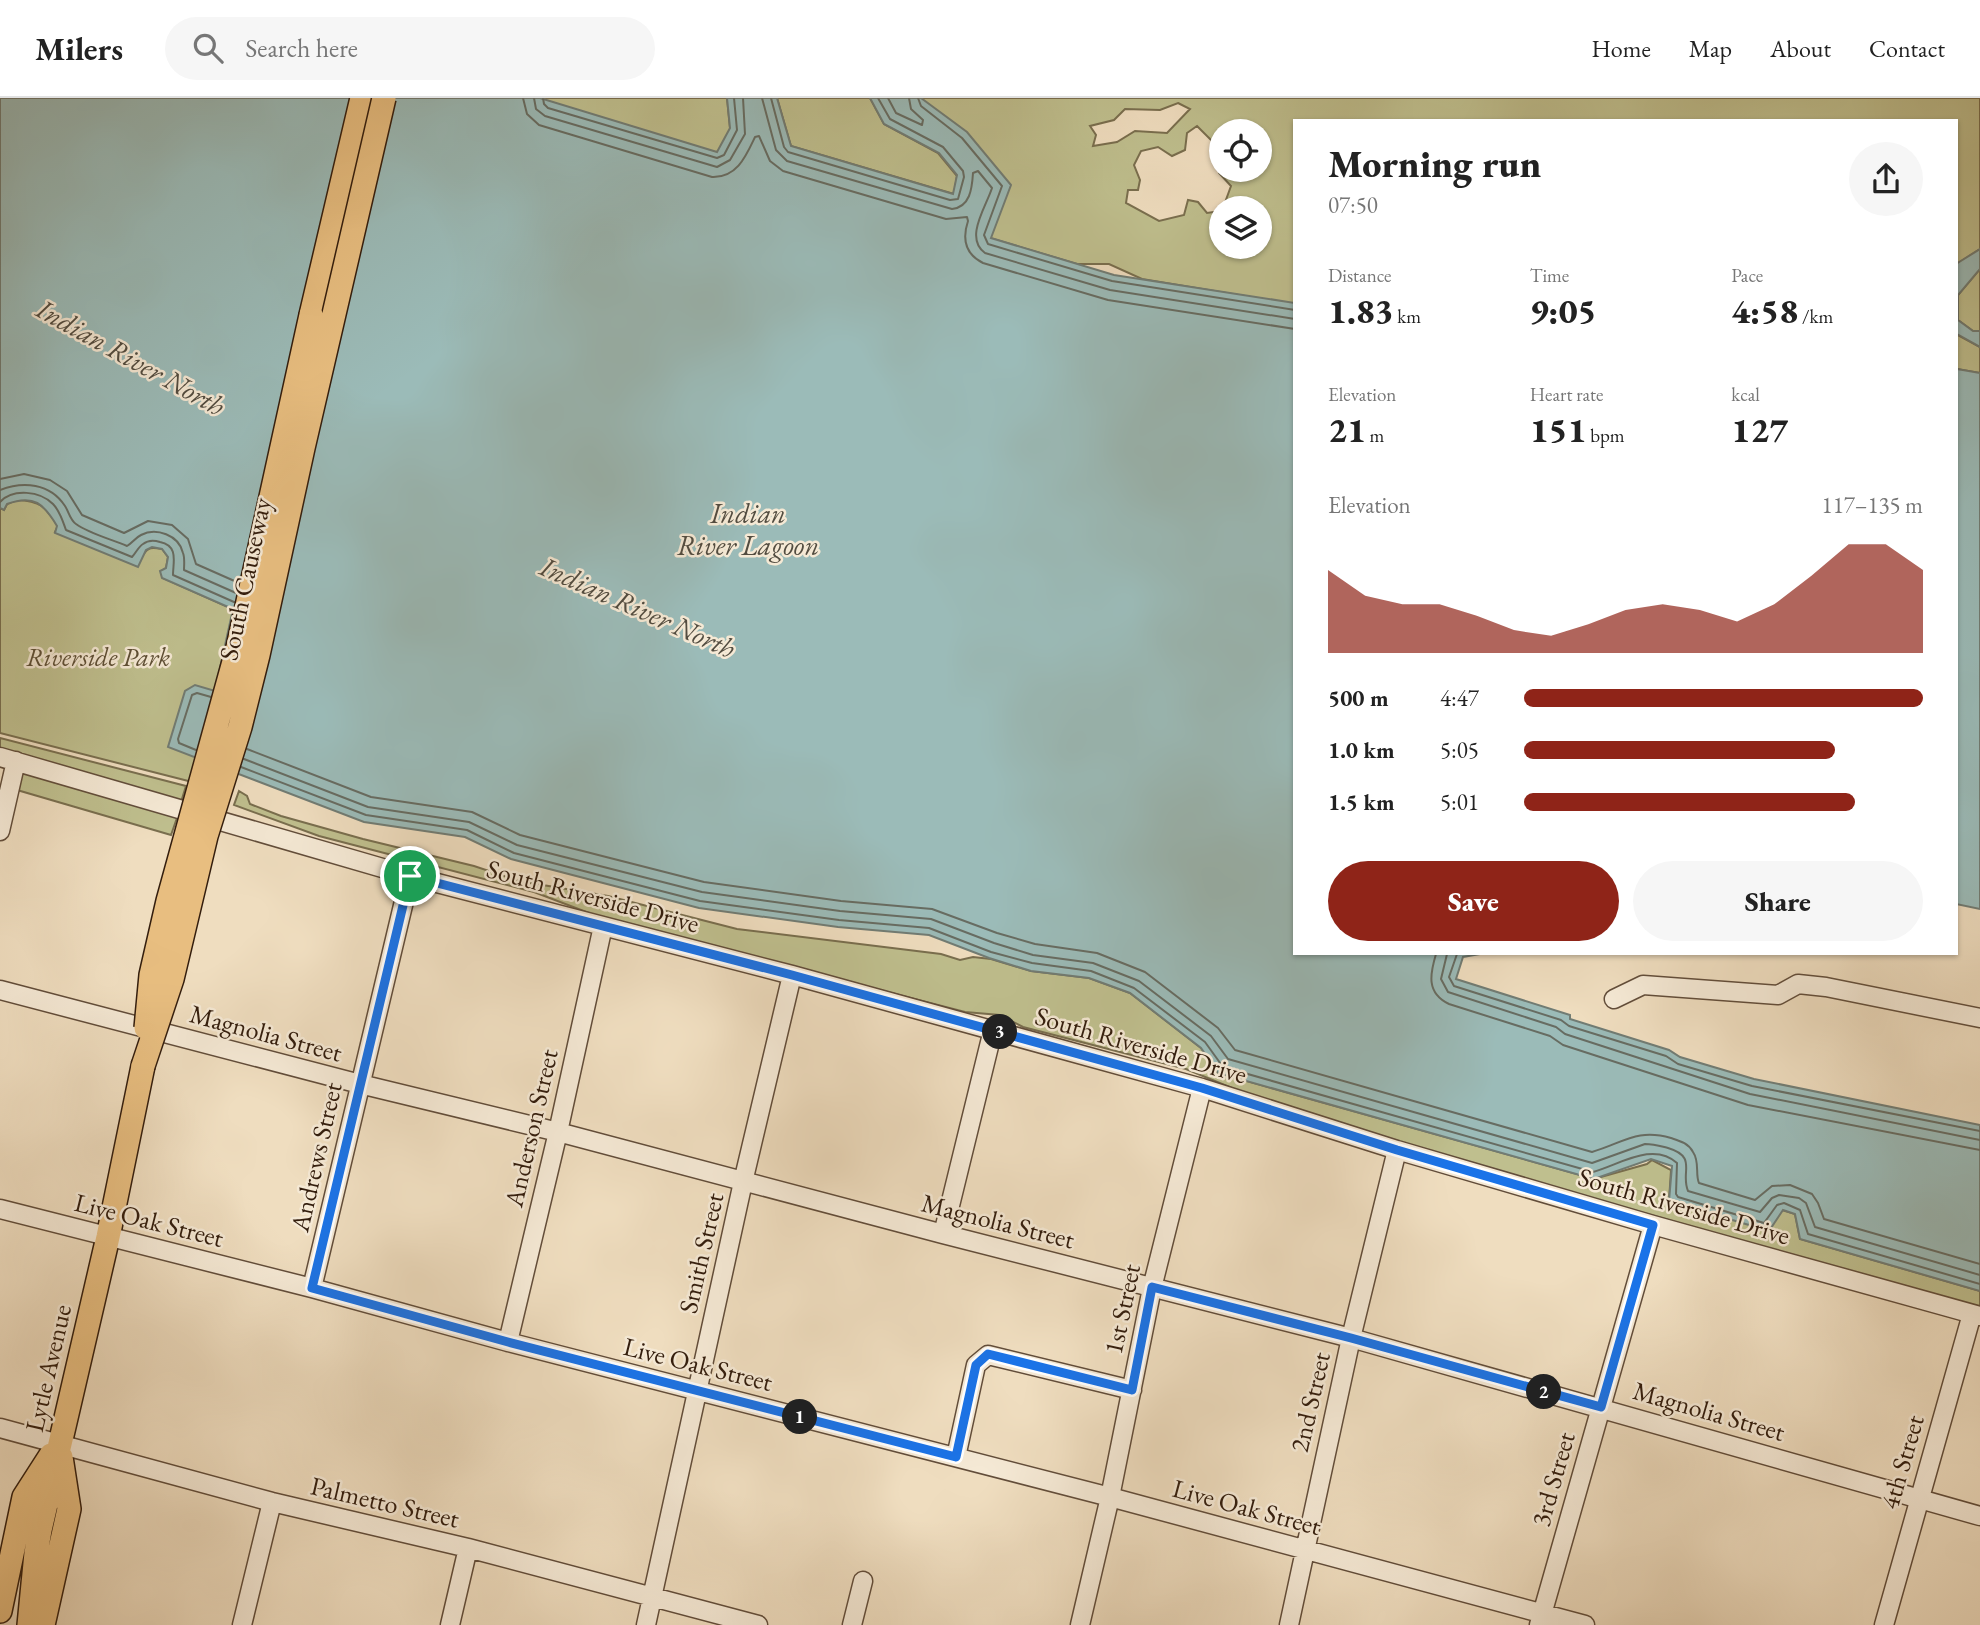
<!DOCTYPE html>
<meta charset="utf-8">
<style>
:root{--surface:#fff;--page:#f6f6f6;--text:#222;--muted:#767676;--line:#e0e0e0;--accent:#8f2418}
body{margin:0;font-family:"EB Garamond",serif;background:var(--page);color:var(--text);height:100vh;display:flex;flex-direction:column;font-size:26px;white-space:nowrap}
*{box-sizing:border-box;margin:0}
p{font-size:23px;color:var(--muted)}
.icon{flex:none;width:38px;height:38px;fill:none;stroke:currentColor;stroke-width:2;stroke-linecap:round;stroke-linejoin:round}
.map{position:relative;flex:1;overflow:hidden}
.side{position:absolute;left:1293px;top:21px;width:665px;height:836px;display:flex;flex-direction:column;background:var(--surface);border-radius:0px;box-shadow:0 2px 5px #0004}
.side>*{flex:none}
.buttons{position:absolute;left:1209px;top:21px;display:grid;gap:14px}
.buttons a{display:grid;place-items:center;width:63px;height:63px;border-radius:50%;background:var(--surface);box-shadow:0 2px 5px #0004;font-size:35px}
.pin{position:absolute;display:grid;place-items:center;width:60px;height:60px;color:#fff;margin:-30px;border:4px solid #fff;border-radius:50%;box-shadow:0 2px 7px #0007}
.km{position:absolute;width:35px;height:35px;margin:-18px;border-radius:50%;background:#222;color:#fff;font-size:19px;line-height:35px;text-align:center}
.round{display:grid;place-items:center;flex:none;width:74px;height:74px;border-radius:37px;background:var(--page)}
.summary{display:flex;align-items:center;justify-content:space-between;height:119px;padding:0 35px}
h1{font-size:38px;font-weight:800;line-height:52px}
.metrics{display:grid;grid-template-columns:repeat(3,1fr);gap:10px;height:119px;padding:7px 35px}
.metrics div{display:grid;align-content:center}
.metrics b{font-size:35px;font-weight:800}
.metrics small{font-size:19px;font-weight:400}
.metrics p{font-size:19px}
.chart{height:196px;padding:14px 35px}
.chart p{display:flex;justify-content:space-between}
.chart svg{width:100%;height:126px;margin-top:7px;fill:var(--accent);opacity:.7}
.action{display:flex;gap:14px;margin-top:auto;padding:14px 35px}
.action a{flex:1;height:80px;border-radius:42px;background:var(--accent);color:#fff;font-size:28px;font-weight:800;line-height:80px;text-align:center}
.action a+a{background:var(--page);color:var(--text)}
ul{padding:0 35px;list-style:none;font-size:23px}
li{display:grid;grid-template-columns:112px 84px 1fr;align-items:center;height:52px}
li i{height:18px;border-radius:9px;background:var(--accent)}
header{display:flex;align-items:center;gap:42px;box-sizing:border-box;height:98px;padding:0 35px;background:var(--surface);border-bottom:2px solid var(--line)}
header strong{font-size:33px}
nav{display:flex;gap:38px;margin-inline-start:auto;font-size:24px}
.search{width:490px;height:63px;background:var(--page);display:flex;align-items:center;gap:18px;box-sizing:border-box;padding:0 24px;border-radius:38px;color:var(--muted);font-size:26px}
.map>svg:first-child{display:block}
.green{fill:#bfbf8e;stroke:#796e4e;stroke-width:2;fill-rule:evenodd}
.water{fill:#9bbbb8;stroke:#717c74;stroke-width:2}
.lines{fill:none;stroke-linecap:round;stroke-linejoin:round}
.shore{stroke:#676c62;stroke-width:2}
.minor-casing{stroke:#624d3a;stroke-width:21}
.major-casing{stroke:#331d0d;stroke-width:26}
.minor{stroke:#f5e9d5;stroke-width:18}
.major{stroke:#e8be80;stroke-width:23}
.major-bridge-casing{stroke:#331d0d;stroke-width:26;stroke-linecap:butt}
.major-bridge{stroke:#e8be80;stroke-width:23}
.route-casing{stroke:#fff;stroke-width:14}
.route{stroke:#1a73e8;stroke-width:9}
.labels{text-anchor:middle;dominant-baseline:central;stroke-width:5;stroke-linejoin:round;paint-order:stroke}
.street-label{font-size:26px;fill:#331d0d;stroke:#f5e9d5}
.park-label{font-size:26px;font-style:italic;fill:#5d4e34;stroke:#f5e9d5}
.water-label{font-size:28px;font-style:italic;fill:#524c40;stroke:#f5e9d5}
</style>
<header>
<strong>Milers</strong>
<div class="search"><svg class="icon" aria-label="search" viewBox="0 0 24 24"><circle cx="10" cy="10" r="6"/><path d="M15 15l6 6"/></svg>Search here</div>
<nav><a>Home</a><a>Map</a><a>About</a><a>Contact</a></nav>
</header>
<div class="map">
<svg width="1980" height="1527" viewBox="0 0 1980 1527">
<rect width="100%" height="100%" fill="#efddbf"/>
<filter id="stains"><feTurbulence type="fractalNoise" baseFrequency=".00286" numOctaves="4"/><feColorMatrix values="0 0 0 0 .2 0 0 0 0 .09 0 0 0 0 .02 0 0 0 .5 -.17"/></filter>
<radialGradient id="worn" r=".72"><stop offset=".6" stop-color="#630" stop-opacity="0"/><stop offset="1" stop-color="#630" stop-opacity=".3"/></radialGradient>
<!-- green -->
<path class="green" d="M 512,0 L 727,0 L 730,30 L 737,48 L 701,60 Z
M 777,0 L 870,0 L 884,26 L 938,55 L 957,78 L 954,96 L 791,48 Z
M 921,0 L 1980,0 L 1980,151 L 1957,166 L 1956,23 L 1295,23 L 1295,205 L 1287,205 L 1142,181 L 1109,166 L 1077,166 L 990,140 ZM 1178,5 L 1190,11 L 1167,35 L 1135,33 L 1117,44 L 1093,48 L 1096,37 L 1090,28 L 1114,22 L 1125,11 L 1160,12 ZM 1197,28 L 1221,52 L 1222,33 L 1260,33 L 1260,72 L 1222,72 L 1221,66 L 1219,75 L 1231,88 L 1223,110 L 1260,110 L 1260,149 L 1222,149 L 1221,113 L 1207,115 L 1198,104 L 1188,102 L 1184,117 L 1159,123 L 1126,105 L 1128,92 L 1138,92 L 1140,82 L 1134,67 L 1141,53 L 1158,49 L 1172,58 L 1185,52 L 1187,35 Z
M 1980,171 L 1980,233 L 1973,233 L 1958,222 L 1958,197 Z
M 1956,236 L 1980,249 L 1980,275 L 1957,271 Z
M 17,402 C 42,403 45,409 58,428 L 55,434 L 143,457 C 148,449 152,449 162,451 L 168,459 L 166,470 L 161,474 L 163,480 L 259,523 L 208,688 L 0,635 L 0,410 L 4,412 L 7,406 Z
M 0,640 L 186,688 L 181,704 L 0,652 Z
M 22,671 L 178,717 L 171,737 L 17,692 Z
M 239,693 L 247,698 L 250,706 L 281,718 L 363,741 L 474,768 L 519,783 L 608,798 L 737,831 L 941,856 L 960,862 L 973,859 L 991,861 L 1031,873 L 1089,880 L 1130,895 L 1201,950 L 1218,975 L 1594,1081 L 1647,1066 L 1652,1062 L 1671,1072 L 1669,1103 L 1782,1112 L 1795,1116 L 1800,1141 L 1980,1193 L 1980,1211 L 1290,1014 L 1186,971 L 1023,929 L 1000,917 L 965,914 L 602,820 L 534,794 L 319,738 L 234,707 Z"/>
<!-- water -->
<path class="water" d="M 0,0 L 540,0 L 717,54 L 730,30 L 727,0 L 777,0 L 791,48 L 953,96 L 957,77 L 939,55 L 884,26 L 870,0 L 921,0 L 967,34 L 1011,87 L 991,140 L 1114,177 L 1295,205 L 1295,856 L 1480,856 L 1463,859 L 1456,881 L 1570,917 L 1570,921 L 1669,952 L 1680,959 L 1754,981 L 1980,1027 L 1980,1193 L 1800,1141 L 1795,1116 L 1783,1112 L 1769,1133 L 1669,1103 L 1672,1068 L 1651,1061 L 1594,1081 L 1218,975 L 1201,950 L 1130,895 L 1089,880 L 1031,873 L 989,860 L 929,837 L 838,829 L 699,810 L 511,761 L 465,739 L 364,724 L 168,649 L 185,593 L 195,587 L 215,593 L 233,511 L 162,480 L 160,473 L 166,470 L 168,459 L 162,451 L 152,449 L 146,452 L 138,469 L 55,435 L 57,428 C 44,406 34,396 7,406 L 4,412 L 0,410 Z
M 1980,151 L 1980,171 L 1958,197 L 1958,222 L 1973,233 L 1980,233 L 1980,249 L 1957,236 L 1956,166 Z
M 1957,271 L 1980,275 L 1980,811 L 1956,806 Z"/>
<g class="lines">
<!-- shore -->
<path class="shore" d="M 523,0 L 527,16 L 539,27 L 712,79 C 737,80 746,58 755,39 L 759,38 L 770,63 L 783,73 L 946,121 L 967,119 L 968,123 C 962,141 965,156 983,165 L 1108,202 L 1295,231
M 534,0 L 536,11 L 545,18 L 717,69 L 730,62 L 745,36 L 743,0
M 543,0 L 544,6 L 548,10 L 717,60 L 724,57 L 737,32 L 734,0
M 762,0 L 776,52 L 787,63 L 952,111 C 970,109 972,91 973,75 L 978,73 L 992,90 C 986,109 964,140 985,155 L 1110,192 L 1295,221
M 771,0 L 784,49 L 788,54 L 950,102 L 958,101 L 964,79 L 963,73 L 943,49 L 890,21 L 878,0
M 888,0 L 896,15 L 922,27 L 923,22 L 911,11 L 909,0
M 918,0 L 921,8 L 962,40 L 1002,88 L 984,137 L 988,146 L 1112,183 L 1295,212
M 0,381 L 24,376 L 50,382 L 67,393 L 82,417 L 124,435 L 148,423 L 172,427 L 188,441 L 196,466 L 239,485
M 0,392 C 23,383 50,385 65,408 C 69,414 70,422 76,426 C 90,436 111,441 127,448 C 132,445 135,440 141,437 C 156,429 179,437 183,455 C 185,460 184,467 184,472 L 236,495
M 0,404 C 13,390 40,393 53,406 C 60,413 63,424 66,432 L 132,459 C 136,455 138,449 143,446 C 148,442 154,442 160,444 C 179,448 173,464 173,477 L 234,504
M 247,651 L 371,699 L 472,714 L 520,737 L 704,784 L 841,803 L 932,811 L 997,835 L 1035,846 L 1097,855 L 1145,874 L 1218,930 L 1235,952 L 1592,1054 C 1623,1045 1637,1030 1671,1040 C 1680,1043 1688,1045 1693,1054 C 1700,1064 1695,1076 1699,1085 L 1755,1102 L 1772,1088 L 1790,1087 L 1812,1096 L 1818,1105 L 1824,1121 L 1980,1166
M 196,652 L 179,645 L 178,641 L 192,597 L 197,595 L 211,599
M 244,661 L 368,709 L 469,724 L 517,747 L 702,794 L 840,813 L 931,821 L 994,845 L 1033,857 L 1093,865 L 1139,883 L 1211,938 L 1228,961 L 1592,1065 L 1645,1046 C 1654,1046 1660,1048 1668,1050 C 1698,1059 1680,1074 1688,1093 L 1760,1114 L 1772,1100 L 1779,1097 L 1799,1100 L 1806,1105 L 1815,1129 L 1980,1177
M 241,669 L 366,717 L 467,732 L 514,755 L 700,803 L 839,822 L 929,830 L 991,854 L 1032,865 L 1091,873 L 1134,890 L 1205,944 L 1223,969 L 1593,1074 C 1619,1067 1653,1043 1677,1065 L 1676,1096 L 1678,1099 L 1764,1125 L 1777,1107 L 1784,1105 L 1800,1112 L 1808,1136 L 1980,1186
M 1436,856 C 1430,876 1426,895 1449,906 L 1550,938 L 1563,947 L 1748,1007 L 1980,1052
M 1447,856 L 1441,881 L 1448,894 L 1556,929 L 1565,936 L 1750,996 L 1980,1042
M 1457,856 L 1449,879 L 1454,888 L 1561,922 L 1569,928 L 1666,958 L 1678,966 L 1752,988 L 1980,1033"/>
<defs>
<path id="minor" d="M 0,659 L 410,778 L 792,877 L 1202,990 L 1397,1052 L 1653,1127 L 1980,1218
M 0,733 L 16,663
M 0,892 L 360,986 L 558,1034 L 943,1136 L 1351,1240 L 1980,1418
M 1614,901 L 1643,887 L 1778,897 L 1798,886 L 1826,889 L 1980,920
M 0,1111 L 312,1190 L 508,1244 L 1110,1399 L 1585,1527
M 943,1136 L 993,932
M 312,1190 L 410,778
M 508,1244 L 558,1034 L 603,828
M 0,1330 L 272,1404 L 468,1450 L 758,1527
M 956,1359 L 976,1267 L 988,1257 L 1132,1292
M 242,1527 L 272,1404
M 450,1527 L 468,1450
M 646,1527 L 743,1084 L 792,877
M 852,1527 L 863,1483
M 1080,1527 L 1110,1399 L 1152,1190 L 1202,990
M 1289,1527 L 1351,1240 L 1397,1052
M 1539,1527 L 1653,1127
M 1884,1527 L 1972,1216"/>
<path id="major" d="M 311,217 L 362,0
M 0,1513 L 24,1399 L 51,1357
M 29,1527 L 36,1455 L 40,1432 L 108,1139 L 143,968
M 43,1527 L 69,1411 L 61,1359"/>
</defs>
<!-- minor casing -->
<use href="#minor" class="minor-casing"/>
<!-- major casing -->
<use href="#major" class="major-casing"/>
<!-- minor -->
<use href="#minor" class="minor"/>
<!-- major -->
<use href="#major" class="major"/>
<defs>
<path id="major-bridge" d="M 146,930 L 151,877 L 168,803 L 238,549 L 311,217
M 143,968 L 172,881 L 206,738 L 240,629 L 258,557 L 303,350 L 384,0"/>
</defs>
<!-- major-bridge casing -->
<use href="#major-bridge" class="major-bridge-casing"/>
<!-- major-bridge -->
<use href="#major-bridge" class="major-bridge"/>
</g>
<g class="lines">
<defs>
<path id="route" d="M 410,778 L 792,877 L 1202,990 L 1397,1052 L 1653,1127 L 1601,1309 L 1351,1240 L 1152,1189 L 1132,1292 L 988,1256 L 976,1267 L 956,1359 L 508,1244 L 312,1190 Z"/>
</defs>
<!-- route casing -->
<use href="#route" class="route-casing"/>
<!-- route -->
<use href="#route" class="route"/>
</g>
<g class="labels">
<!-- street labels -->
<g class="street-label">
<text transform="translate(245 481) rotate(-78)">South Causeway</text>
<text transform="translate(593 798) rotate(15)">South Riverside Drive</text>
<text transform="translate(266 935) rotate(15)">Magnolia Street</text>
<text transform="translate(1141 947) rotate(16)">South Riverside Drive</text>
<text transform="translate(531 1030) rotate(-77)">Anderson Street</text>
<text transform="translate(316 1059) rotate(-77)">Andrews Street</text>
<text transform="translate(1684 1108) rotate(16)">South Riverside Drive</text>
<text transform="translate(149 1122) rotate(14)">Live Oak Street</text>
<text transform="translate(998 1123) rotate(14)">Magnolia Street</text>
<text transform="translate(701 1155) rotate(-77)">Smith Street</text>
<text transform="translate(1122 1211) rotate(-78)">1st Street</text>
<text transform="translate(698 1266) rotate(14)">Live Oak Street</text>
<text transform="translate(48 1270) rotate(-77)">Lytle Avenue</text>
<text transform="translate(1310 1304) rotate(-77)">2nd Street</text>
<text transform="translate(1709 1313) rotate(16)">Magnolia Street</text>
<text transform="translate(1902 1364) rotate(-74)">4th Street</text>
<text transform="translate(1553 1381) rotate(-74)">3rd Street</text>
<text transform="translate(385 1404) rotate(13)">Palmetto Street</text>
<text transform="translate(1247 1409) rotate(15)">Live Oak Street</text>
</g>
<!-- park labels -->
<g class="park-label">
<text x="98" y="559">Riverside Park</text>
</g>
<!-- water labels -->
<g class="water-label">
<text transform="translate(131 259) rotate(29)">Indian River North</text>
<text x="748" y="415">Indian<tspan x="748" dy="32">River Lagoon</tspan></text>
<text transform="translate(638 509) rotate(24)">Indian River North</text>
</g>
</g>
<rect width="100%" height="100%" filter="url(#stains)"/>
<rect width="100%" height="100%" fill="url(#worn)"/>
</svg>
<div class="buttons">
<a><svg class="icon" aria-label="locate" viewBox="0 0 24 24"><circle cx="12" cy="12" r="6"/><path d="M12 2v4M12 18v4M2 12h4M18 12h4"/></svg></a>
<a><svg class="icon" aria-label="layers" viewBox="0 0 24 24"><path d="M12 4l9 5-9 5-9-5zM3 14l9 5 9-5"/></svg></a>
</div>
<div class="pin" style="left:410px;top:778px;background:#1e9e55"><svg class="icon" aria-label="arrive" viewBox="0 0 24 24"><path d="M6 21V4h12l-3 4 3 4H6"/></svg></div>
<b class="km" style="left:800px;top:1319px">1</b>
<b class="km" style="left:1544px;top:1294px">2</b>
<b class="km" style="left:1000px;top:934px">3</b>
<section class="side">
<div class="summary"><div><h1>Morning run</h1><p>07:50</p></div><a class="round"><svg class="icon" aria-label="share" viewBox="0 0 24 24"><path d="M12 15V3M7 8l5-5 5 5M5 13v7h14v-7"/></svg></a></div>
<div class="metrics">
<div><p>Distance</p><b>1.83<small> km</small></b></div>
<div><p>Time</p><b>9:05</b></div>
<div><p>Pace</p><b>4:58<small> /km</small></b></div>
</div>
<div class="metrics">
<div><p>Elevation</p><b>21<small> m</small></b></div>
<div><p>Heart rate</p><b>151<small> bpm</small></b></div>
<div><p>kcal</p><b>127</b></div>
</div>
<div class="chart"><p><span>Elevation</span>117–135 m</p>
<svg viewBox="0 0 160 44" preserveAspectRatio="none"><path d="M0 44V15L10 24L20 27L30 27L40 31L50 36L60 38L70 34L80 29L90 27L100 29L110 33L120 27L130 17L140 6L150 6L160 15V44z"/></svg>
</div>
<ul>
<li><b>500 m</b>4:47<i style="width:100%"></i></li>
<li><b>1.0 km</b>5:05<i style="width:78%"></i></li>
<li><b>1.5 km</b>5:01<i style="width:83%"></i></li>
</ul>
<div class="action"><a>Save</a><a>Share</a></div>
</section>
</div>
